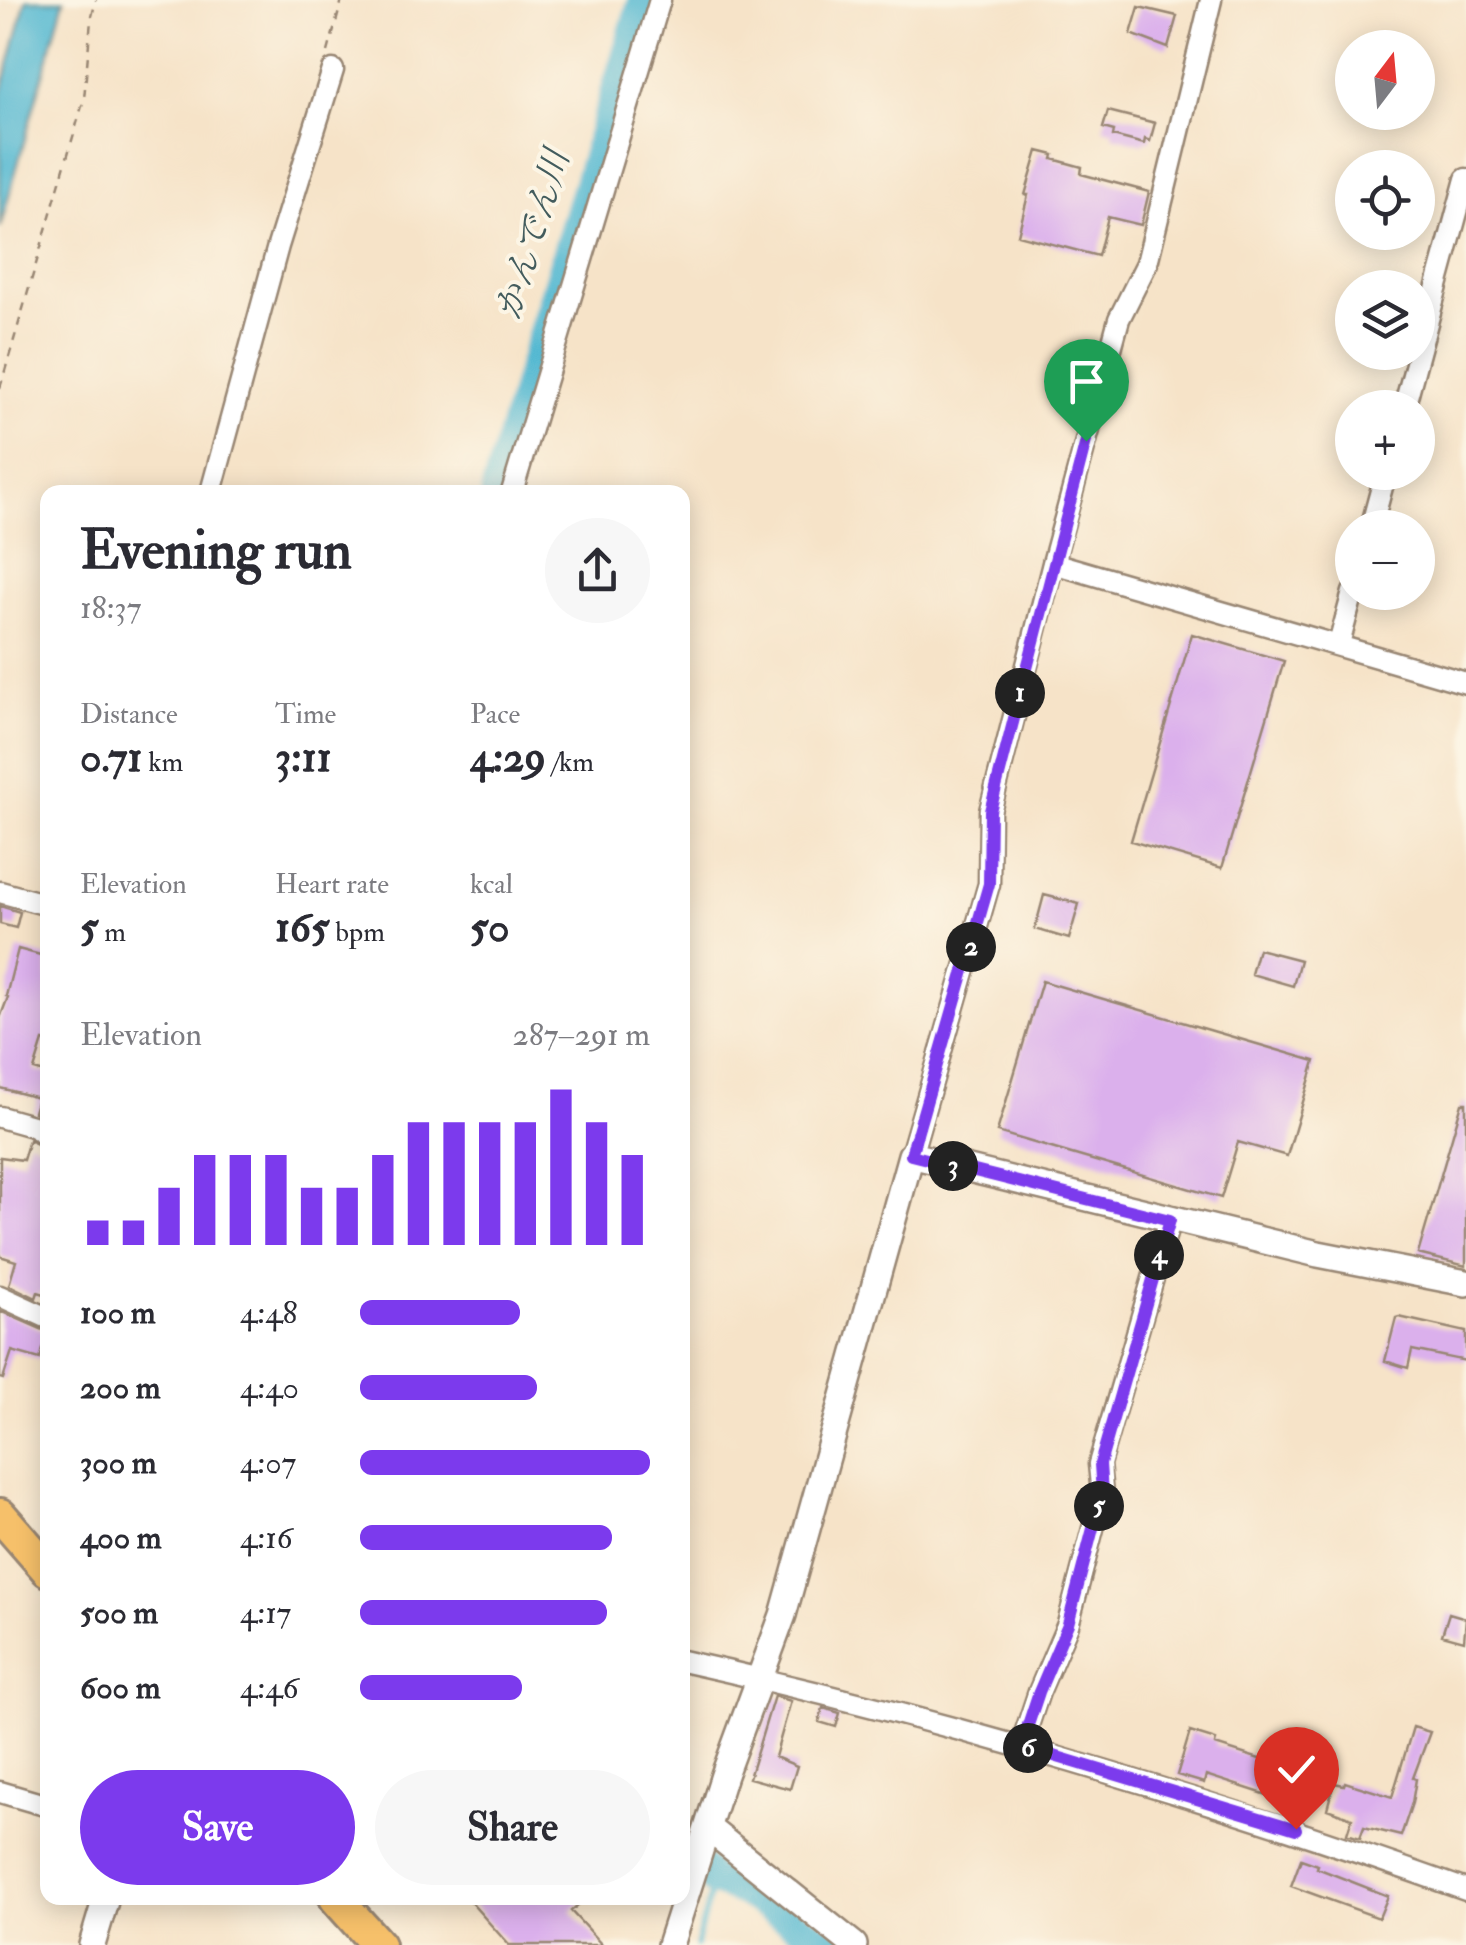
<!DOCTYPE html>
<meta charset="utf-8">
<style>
:root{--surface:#fff;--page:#f7f7f7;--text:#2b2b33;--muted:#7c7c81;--accent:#7c3aed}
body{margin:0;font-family:"IM FELL Double Pica","Noto Serif JP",serif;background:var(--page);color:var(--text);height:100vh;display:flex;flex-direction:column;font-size:38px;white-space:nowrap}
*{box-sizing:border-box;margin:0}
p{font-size:32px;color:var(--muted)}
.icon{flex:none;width:55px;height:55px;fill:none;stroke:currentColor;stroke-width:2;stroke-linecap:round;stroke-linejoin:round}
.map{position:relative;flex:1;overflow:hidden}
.side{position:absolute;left:40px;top:485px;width:650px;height:1420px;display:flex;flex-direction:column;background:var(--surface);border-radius:20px;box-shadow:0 5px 25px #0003}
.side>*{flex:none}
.needle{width:65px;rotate:16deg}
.fabs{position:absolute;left:1335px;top:30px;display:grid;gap:20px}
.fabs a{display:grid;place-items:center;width:100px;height:100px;border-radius:50%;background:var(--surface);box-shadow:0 5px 25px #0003;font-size:50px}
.pin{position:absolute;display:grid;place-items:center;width:85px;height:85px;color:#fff;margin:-102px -42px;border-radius:50% 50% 50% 0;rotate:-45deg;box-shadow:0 0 10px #0007}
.pin .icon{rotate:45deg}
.km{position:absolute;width:50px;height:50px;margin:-25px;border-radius:50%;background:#222;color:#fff;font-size:28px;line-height:50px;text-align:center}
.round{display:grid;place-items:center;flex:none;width:105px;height:105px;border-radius:52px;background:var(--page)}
.head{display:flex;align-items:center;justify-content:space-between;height:170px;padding:0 40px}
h1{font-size:55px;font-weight:700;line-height:75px}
.stats{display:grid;grid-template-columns:repeat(3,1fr);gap:15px;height:170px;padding:10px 40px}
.stats div{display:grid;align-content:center}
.stats b{font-size:42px;font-weight:700}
.stats small{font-size:28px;font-weight:400}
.stats p{font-size:28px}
.chart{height:280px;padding:20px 40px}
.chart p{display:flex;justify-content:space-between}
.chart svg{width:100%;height:180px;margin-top:10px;stroke:var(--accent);stroke-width:6}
.action{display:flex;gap:20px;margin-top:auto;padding:20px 40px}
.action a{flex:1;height:115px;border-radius:60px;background:var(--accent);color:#fff;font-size:40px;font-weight:700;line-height:115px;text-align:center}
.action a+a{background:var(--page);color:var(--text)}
ul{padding:0 40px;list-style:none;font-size:32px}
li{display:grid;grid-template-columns:160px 120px 1fr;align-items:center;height:75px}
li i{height:25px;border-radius:12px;background:var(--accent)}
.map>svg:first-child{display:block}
.water{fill:#52b8d1;stroke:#467178;stroke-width:2.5}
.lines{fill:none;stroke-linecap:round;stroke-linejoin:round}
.stream{stroke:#52b8d1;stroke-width:5}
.river{stroke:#52b8d1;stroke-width:30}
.building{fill:#dbb0ec}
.minor-casing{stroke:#988673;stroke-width:25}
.tertiary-casing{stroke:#988673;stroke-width:30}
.primary-casing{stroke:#988673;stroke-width:38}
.path{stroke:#988673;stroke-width:2.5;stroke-dasharray:8 8;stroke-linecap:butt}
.minor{stroke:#fff;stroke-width:20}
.tertiary{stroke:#fff;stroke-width:25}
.primary{stroke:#f6c06b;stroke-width:32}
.route-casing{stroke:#fff;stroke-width:20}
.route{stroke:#7c3aed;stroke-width:12}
.labels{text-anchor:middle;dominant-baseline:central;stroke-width:8;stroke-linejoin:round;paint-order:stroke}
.water-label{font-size:35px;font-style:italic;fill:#435c5d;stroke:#fcf5e5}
</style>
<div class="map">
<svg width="1466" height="1945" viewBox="0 0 1466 1945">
<rect width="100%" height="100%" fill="#fcf5e5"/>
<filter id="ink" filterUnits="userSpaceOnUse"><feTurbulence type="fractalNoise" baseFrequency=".01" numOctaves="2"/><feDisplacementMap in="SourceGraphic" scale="20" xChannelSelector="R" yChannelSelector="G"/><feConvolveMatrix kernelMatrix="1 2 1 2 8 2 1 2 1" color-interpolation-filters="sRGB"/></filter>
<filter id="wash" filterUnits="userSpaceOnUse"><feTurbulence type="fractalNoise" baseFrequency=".0048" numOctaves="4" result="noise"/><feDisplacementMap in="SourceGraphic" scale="40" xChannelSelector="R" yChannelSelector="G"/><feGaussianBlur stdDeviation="2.25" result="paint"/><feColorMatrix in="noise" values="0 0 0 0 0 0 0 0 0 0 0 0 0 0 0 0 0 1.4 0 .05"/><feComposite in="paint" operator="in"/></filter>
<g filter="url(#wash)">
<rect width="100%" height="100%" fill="#f6e3c8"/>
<!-- water -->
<path class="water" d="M 26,0 L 64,0 L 0,228 L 0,98 Z"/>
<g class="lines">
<!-- stream -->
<path class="stream" d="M 696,1945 L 714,1881"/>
<!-- river -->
<path class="river" d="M 495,492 L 643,0
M 682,1848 L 714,1881 L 743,1892 L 831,1945"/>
</g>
<g id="blocks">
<!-- building -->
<path class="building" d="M 1139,7 L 1177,16 L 1168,48 L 1131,34 Z
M 1108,111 L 1155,123 L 1150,141 L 1145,139 L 1144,144 L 1113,136 L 1114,131 L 1103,128 Z
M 1038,151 L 1054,155 L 1053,159 L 1082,167 L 1081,174 L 1149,192 L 1141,225 L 1108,217 L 1098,256 L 1018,235 L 1028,195 L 1025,195 Z
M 1192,634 L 1284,661 L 1222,868 L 1131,841 Z
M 1044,895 L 1079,904 L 1069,939 L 1035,929 Z
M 0,906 L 20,912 L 16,928 L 0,924 Z
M 18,949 L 48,957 L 48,1042 L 43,1041 L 34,1070 L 48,1074 L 48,1119 L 34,1112 L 38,1098 L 0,1088 L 0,1018 L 8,997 L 6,996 Z
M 1258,949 L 1300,960 L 1293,986 L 1251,974 Z
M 1042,981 L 1315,1061 L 1287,1156 L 1238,1142 L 1221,1198 L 997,1132 Z
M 1462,1103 L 1466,1103 L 1466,1266 L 1418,1254 Z
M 29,1140 L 48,1149 L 48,1167 L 42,1183 L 48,1185 L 48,1295 L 38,1292 L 36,1298 L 9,1285 L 16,1261 L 0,1256 L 0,1157 L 23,1160 Z
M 0,1311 L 48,1332 L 40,1359 L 12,1351 L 3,1379 L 0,1378 Z
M 1399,1317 L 1466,1332 L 1466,1361 L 1412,1350 L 1408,1368 L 1385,1361 L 1396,1318 Z
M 1449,1613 L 1466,1618 L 1464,1641 L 1442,1635 Z
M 774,1696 L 791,1701 L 775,1757 L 797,1766 L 790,1789 L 749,1778 Z
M 823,1708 L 840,1713 L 836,1727 L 819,1722 Z
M 1413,1727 L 1430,1732 L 1413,1778 L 1416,1779 L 1412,1803 L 1401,1836 L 1364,1827 L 1360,1838 L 1347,1834 L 1352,1818 L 1327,1809 L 1334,1783 L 1344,1785 L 1345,1782 L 1392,1797 Z
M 1190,1732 L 1216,1740 L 1215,1745 L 1301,1772 L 1292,1803 L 1206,1775 L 1204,1783 L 1177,1775 Z
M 1301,1859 L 1318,1865 L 1317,1868 L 1388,1896 L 1379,1918 L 1291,1886 Z
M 467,1898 L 586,1898 L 571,1911 L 602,1945 L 509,1945 Z"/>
</g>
</g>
<g filter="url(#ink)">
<use href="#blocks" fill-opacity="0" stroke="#988673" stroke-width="2.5"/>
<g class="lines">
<defs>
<path id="minor" d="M 1404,408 L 1466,179
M 211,492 L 278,246 L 333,70
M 512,492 L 660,0
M 1371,528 L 1386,472
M 1053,563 L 1466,683
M 1339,644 L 1353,592
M 0,892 L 48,905
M 0,1117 L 32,1126 L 48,1135
M 911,1155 L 989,884 L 990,811 L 1053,563 L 1119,319 L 1147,263 L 1211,0
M 0,1296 L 48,1318
M 682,1661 C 949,1720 1210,1799 1466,1890
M 1021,1746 L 1039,1692 L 1068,1624 L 1102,1494 L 1099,1464 L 1170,1220
M 0,1792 L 48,1806"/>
<path id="tertiary" d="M 708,1828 L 854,1945
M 92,1945 L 106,1898
M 670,1945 L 724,1775 L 783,1615 L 911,1155 L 1318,1254 L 1466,1283"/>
<path id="primary" d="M 0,1515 L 48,1570
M 336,1898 L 378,1945"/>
</defs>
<!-- minor casing -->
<use href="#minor" class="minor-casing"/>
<!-- tertiary casing -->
<use href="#tertiary" class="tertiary-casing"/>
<!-- primary casing -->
<use href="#primary" class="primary-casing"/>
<!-- path -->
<path class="path" d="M 328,52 L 342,0
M 0,388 L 84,99 L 91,20 L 96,0"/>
<!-- minor -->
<use href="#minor" class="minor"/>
<!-- tertiary -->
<use href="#tertiary" class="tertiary"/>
<!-- primary -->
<use href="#primary" class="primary"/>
</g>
</g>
<g class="lines" filter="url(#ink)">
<defs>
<path id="route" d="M 1086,441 L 990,811 L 989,884 L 911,1155 L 1170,1220 L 1100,1464 L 1102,1494 L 1068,1624 L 1039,1692 L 1021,1746 L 1296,1829"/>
</defs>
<!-- route casing -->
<use href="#route" class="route-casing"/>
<!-- route -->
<use href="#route" class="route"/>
</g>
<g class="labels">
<!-- water labels -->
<g class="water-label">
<text transform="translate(533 235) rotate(-73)">かんでん川</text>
</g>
</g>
</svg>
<div class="fabs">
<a><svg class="needle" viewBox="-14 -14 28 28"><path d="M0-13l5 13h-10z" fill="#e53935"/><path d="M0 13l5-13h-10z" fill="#7c7c81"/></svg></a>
<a><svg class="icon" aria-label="locate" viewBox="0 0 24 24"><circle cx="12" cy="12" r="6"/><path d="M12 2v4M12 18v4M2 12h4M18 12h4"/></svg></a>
<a><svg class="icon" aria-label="layers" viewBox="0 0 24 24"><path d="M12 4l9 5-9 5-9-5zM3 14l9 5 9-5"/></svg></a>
<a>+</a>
<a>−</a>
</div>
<div class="pin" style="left:1086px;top:441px;background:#1e9e55"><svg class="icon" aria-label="arrive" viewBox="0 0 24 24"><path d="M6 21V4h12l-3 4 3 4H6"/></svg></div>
<div class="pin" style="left:1296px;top:1829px;background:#d93025"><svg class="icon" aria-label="check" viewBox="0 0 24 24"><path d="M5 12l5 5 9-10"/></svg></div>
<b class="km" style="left:1020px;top:693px">1</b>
<b class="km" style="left:971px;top:947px">2</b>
<b class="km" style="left:953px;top:1166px">3</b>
<b class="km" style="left:1159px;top:1255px">4</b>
<b class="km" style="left:1099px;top:1506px">5</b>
<b class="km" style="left:1028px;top:1748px">6</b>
<section class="side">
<div class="head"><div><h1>Evening run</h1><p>18:37</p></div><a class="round"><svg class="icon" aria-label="share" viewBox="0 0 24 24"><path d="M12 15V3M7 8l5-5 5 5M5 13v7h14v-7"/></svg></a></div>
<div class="stats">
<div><p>Distance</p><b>0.71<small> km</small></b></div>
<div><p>Time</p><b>3:11</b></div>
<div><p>Pace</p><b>4:29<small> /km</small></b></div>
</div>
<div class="stats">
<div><p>Elevation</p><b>5<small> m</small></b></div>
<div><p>Heart rate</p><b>165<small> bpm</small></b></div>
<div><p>kcal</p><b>50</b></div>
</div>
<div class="chart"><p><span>Elevation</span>287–291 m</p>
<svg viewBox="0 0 160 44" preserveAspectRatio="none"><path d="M5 44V38M15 44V38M25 44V30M35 44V22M45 44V22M55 44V22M65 44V30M75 44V30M85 44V22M95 44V14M105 44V14M115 44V14M125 44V14M135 44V6M145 44V14M155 44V22"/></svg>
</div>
<ul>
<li><b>100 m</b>4:48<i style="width:55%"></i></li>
<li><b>200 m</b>4:40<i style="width:61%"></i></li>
<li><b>300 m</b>4:07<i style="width:100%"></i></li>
<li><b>400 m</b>4:16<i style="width:87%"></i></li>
<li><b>500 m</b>4:17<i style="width:85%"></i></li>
<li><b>600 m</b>4:46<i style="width:56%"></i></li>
</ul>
<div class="action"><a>Save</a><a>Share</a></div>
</section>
</div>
